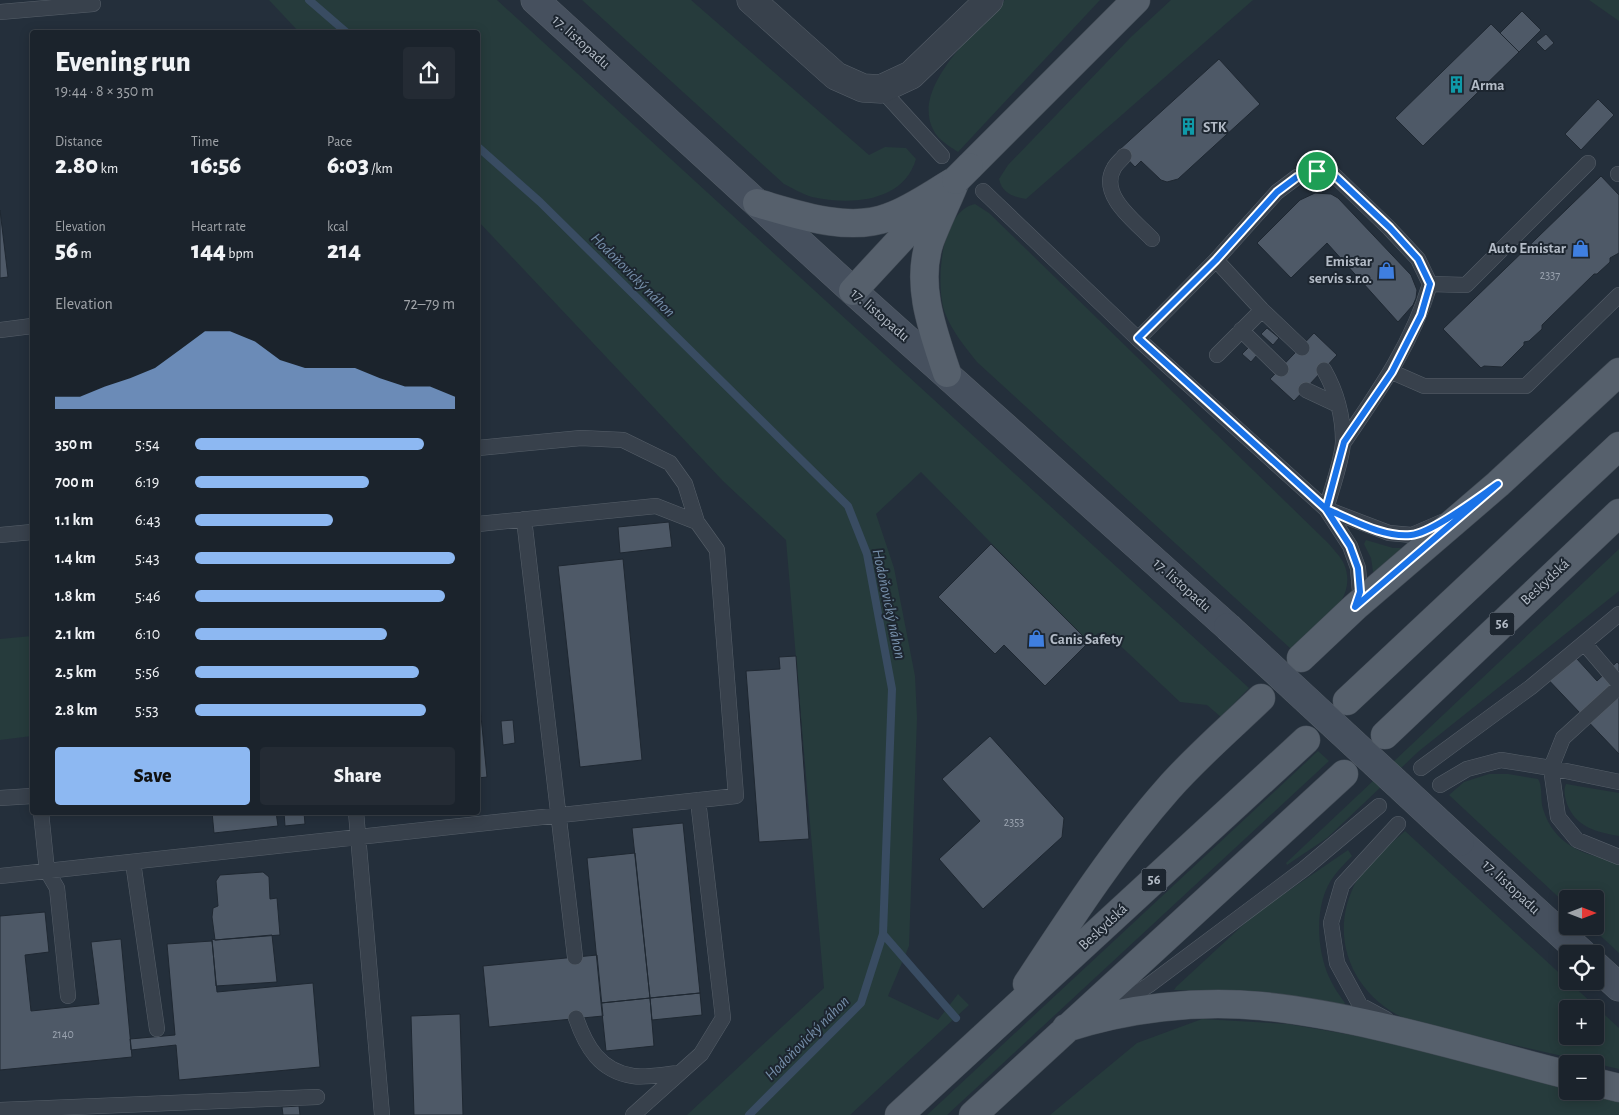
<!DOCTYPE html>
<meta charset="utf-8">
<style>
:root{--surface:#1b232c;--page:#242b34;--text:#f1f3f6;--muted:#a0a4a9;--line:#394048;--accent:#8db8f2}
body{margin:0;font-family:"Alegreya Sans",sans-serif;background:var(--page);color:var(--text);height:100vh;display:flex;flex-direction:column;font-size:19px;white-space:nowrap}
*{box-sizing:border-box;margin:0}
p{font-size:16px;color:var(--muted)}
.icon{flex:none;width:28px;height:28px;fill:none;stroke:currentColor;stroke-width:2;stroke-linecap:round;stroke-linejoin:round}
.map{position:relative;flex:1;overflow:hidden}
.details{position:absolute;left:30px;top:30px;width:450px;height:785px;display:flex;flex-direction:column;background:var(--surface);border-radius:5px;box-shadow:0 2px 12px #0003,0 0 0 1px var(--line)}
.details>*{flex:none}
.needle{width:32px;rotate:90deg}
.buttons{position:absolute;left:1559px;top:890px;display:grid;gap:10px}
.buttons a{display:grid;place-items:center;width:45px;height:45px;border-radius:5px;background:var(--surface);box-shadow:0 2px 12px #0003,0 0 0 1px var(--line);font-size:25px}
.pin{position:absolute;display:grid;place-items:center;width:42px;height:42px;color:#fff;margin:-21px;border:2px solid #fff;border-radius:50%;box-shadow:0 1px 5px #0007}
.round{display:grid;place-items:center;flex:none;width:52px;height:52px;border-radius:5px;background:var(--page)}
.head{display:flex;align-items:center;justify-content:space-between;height:85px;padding:0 25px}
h1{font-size:28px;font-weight:800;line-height:38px}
.metrics{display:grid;grid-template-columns:repeat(3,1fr);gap:8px;height:85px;padding:5px 25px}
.metrics div{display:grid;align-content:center}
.metrics b{font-size:25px;font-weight:800}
.metrics small{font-size:14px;font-weight:400}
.metrics p{font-size:14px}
.chart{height:140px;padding:10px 25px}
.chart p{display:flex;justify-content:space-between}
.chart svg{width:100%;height:90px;margin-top:5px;fill:var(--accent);opacity:.7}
.primary-button{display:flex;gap:10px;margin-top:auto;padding:10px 25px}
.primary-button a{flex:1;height:58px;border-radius:5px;background:var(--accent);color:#111;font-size:20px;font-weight:800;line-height:58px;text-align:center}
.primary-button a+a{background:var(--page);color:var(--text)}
ul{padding:0 25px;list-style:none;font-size:16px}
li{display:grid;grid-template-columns:80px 60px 1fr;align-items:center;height:38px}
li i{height:12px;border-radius:6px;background:var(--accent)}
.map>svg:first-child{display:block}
.green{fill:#263b3c;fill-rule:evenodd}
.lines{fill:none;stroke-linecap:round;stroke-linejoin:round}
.stream{stroke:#394c62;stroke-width:8}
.building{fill:#4e5967;stroke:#1f2832}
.service-casing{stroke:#565f69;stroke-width:16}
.minor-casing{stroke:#565f69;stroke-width:29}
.secondary-casing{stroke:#565f69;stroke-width:29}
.primary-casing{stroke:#414a54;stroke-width:29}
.service{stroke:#38414c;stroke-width:15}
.minor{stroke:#38414c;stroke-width:28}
.secondary{stroke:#46505e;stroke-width:28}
.primary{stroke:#56606c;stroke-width:28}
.secondary-bridge-casing{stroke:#565f69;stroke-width:29;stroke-linecap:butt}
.primary-bridge-casing{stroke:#414a54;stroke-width:29;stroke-linecap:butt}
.secondary-bridge{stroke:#46505e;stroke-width:28}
.primary-bridge{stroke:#56606c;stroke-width:28}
.route-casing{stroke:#fff;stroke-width:10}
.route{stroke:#1a73e8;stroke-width:6}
.labels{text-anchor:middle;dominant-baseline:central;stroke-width:4;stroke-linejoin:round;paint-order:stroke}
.number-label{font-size:12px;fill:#9aa3af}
.shield{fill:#1d2630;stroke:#878f9a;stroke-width:1}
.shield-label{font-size:14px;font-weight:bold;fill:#b4bcc7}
.street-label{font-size:15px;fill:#b4bcc7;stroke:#1d2630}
.poi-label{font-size:15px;font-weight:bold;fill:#b4bcc7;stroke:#1d2630;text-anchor:start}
.water-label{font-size:16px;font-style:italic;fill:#758ea9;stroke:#1d2630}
</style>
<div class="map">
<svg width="1619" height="1115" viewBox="0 0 1619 1115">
<rect width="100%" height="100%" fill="#242f3b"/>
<!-- green -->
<path class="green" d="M 269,0 L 497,0 L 1249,688 L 1221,717 L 1207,705 L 1180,702 L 1109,635 L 1098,633 L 1089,642 L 921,472 L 876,514 L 894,568 L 915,676 L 917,718 L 909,946 L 888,996 L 938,1020 L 958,994 L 969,1005 L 850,1115 L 687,1115 L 824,988 L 786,540 L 723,481 L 478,221 L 478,32 L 299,32 Z
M 582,0 L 691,0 L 869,155 L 885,147 L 906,148 L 916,159 C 903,203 850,205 812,197 C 802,194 792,188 784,184 Z
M 1005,0 L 1100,0 L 958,152 C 952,148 944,143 939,138 C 901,94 978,30 1005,0 Z
M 1171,0 L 1253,0 L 1026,199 C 1013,197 1002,193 999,179 L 1008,165 L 1131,37 Z
M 1589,0 L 1619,0 L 1619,21 Z
M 975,204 L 989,213 L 1328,543 C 1333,549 1341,557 1344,564 C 1360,602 1315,628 1291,649 L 977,362 C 965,347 952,331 945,313 C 935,285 940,211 975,204 Z
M 1366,540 L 1393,548 L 1407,548 L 1374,578 L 1371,558 L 1364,544 Z
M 1619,549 L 1619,591 L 1419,751 L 1327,838 L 1287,865 L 1286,863 Z
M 32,636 L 32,736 L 0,740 L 0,639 Z
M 1318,751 L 1329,761 L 947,1115 L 927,1115 Z
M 1489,774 L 1508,774 L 1538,779 C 1543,786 1540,800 1543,809 C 1555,847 1585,855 1619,862 L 1619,953 L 1590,926 L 1595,926 L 1595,899 L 1568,899 L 1567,905 L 1449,795 L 1464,782 Z
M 1566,784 L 1619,793 L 1619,836 C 1596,832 1576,827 1567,804 C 1565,797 1563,791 1566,784 Z
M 1405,831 L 1619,1028 L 1619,1069 L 1413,1022 C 1354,1000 1325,937 1357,880 C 1368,860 1389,846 1405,831 ZM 1568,1009 L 1595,1009 L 1595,1036 L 1568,1036 Z
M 1348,850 L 1352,856 C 1346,862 1339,869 1334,876 C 1314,902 1316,948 1329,977 C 1333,986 1339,995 1345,1003 L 1344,1006 L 1227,991 L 1174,990 L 1176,987 L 1256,913 Z
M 1202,1019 L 1288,1024 L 1381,1040 L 1567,1086 L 1568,1091 L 1591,1091 L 1619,1098 L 1619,1115 L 1050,1115 L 1137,1043 Z"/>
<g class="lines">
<!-- stream -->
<path class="stream" d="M 309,0 L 346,32
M 478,147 L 540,202 L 848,506 L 867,554 L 892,689 L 883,934 L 861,1003 L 749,1115
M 883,934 L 956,1018"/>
</g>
<!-- building -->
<path class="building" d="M 1522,11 L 1541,30 L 1519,52 L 1500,33 Z
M 1491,24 L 1519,52 L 1423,146 L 1395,118 Z
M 1546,34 L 1554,43 L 1545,51 L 1536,42 Z
M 1219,59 L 1260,104 L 1178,179 L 1167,182 L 1161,180 L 1141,161 L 1135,167 L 1119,150 Z
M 1598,99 L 1614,115 L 1581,150 L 1565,134 Z
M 1601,176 L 1619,195 L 1619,253 L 1610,258 L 1610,262 L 1597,274 L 1594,274 L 1542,325 L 1542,329 L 1529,341 L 1524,342 L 1524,345 L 1502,367 L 1484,366 L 1481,368 L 1443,329 Z
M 1315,193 L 1331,194 L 1338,198 L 1411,275 L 1417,290 L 1416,298 L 1413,305 L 1398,322 L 1327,243 L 1291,278 L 1257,243 L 1300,200 Z
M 0,210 L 8,277 L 0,278 Z
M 1267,328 L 1279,338 L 1273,345 L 1261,334 Z
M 1314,333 L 1337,355 L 1294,401 L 1270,379 Z
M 1249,347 L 1257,355 L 1251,362 L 1242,354 Z
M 669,522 L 672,547 L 620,553 L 618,527 Z
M 991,544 L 1089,642 L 1045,686 L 1004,645 L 995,654 L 938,597 Z
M 623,559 L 642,760 L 580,767 L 558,566 Z
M 1567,648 L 1597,681 L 1617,662 L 1619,664 L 1619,754 L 1541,672 Z
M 796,656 L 809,839 L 759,842 L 746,671 L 780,669 L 779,657 Z
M 478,686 L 487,777 L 478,778 Z
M 513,720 L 515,743 L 503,745 L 501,721 Z
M 990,736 L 1064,818 L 1062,837 L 983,909 L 939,859 L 980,821 L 942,779 Z
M 212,812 L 276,812 L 278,826 L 214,833 Z
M 284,812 L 304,812 L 305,824 L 285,826 Z
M 683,823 L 700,993 L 650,998 L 632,828 Z
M 635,853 L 650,998 L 601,1003 L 587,858 Z
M 263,872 L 269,877 L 270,899 L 277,898 L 280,935 L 215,940 L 212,917 L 213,908 L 218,906 L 216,881 L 220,875 Z
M 45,912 L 49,952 L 25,955 L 31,1011 L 99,1004 L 91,942 L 121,939 L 132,1057 L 0,1070 L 0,916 Z
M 272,935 L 277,982 L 216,986 L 212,939 L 215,940 Z
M 212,941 L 217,992 L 313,983 L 320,1067 L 179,1080 L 176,1045 L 131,1050 L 130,1039 L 175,1035 L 167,944 Z
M 597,955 L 603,1016 L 489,1027 L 483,966 Z
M 700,993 L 702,1015 L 652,1020 L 650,998 Z
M 650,998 L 654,1046 L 606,1051 L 601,1003 Z
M 460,1014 L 463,1115 L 414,1115 L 411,1016 Z
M 299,1106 L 300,1115 L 283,1115 L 282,1107 Z"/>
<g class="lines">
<defs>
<path id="service" d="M 0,12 L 93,4
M 881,89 L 942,156
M 1124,156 C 1121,160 1116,164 1114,168 C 1098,195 1136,222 1152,239
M 1618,174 L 1619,174
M 983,191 L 1138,339 L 1326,509 L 1350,546 L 1358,568 L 1360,592 L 1356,605
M 1216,260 L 1262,310 L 1302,348
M 1430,284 L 1466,285 L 1588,163
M 0,330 L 32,326
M 1241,330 L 1281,369
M 1138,339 L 1216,260 L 1277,192 L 1297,177 L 1317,171 L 1334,175 L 1389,228 L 1418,259 L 1430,284 C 1412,344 1379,391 1344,442
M 1217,355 L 1262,310
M 1324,370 C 1336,391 1343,417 1343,441 C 1343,458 1331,491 1326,509
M 1392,372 L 1424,386 L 1526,386 L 1619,295
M 1306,390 L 1338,405
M 478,448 L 581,438 L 623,440 L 670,463 L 685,484 L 697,522
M 1326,509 L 1389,533 L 1412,535 L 1442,522
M 524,519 L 575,957
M 0,535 L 32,532
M 1584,643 L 1619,684
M 1619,687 L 1563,738 L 1551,768 L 1558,817 L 1577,840 L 1619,857
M 1421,768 L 1531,687 L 1619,614
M 1440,785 L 1467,769 L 1501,760 L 1551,768 L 1619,782
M 0,798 L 32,796
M 41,812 L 47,871 L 57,888 L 68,996
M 356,812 L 382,1115
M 133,862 L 157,1029
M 0,876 L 736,796 L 717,550 L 697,522 L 656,506 L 478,524
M 1110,1010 L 1149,985 L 1304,869 L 1379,806
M 576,1018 C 586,1047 600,1071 633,1076 C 647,1078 665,1074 680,1073
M 1386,1019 L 1360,1005 L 1337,963 L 1331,923 L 1342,885 L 1398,824
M 0,1110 L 317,1097
M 633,1115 L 701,1054 L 723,1018 L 698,800"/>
<path id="minor" d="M 751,0 L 836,76 L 863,88 L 881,89 L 911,75 L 989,0"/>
<path id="secondary" d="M 535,0 L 853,291 L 1228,627
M 1460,842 L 1583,954
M 1595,965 L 1619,987"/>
<path id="primary" d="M 969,167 L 1136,0
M 757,203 C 796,214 848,233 889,217 C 912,209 935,192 956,180
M 853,291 L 940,197
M 947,373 C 933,331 915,285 930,241 C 938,220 948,200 956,180
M 1301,658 L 1355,607 L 1498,484 L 1619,372
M 1347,701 L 1619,446
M 1385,735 L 1619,513
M 1027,984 C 1071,917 1115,849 1168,789 C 1196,757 1230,728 1261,698
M 1066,1028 C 1127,1008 1196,1000 1261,1006 C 1361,1016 1469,1050 1568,1075
M 1595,1082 L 1619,1088
M 899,1115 L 1306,740
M 973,1115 L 1344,774"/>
</defs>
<!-- service casing -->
<use href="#service" class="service-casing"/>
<!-- minor casing -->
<use href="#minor" class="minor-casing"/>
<!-- secondary casing -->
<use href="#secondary" class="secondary-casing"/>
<!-- primary casing -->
<use href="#primary" class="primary-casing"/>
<!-- service -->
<use href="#service" class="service"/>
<!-- minor -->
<use href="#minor" class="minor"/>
<!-- secondary -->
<use href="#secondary" class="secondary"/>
<!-- primary -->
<use href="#primary" class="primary"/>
<defs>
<path id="secondary-bridge" d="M 1228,627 L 1460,842"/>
<path id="primary-bridge" d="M 956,180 L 969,167"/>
</defs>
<!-- secondary-bridge casing -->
<use href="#secondary-bridge" class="secondary-bridge-casing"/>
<!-- primary-bridge casing -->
<use href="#primary-bridge" class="primary-bridge-casing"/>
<!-- secondary-bridge -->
<use href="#secondary-bridge" class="secondary-bridge"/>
<!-- primary-bridge -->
<use href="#primary-bridge" class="primary-bridge"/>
</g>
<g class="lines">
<defs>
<path id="route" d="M 1317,171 L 1297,177 L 1277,192 L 1216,260 L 1138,338 L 1326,509 L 1350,546 L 1358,568 L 1360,592 L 1355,607 L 1498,484 C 1479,497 1432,533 1411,535 C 1383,538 1351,519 1326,509 L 1344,442 L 1392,372 L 1421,315 L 1430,284 L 1418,259 L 1390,228 L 1334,175 L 1317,171"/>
</defs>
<!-- route casing -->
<use href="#route" class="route-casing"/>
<!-- route -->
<use href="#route" class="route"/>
</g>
<!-- icons -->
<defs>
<symbol id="building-bare" viewBox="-9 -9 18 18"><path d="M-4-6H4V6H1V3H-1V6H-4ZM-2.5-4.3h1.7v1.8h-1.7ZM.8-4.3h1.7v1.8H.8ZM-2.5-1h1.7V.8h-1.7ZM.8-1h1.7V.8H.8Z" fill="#0f9aa8" stroke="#1d2630" stroke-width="2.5" paint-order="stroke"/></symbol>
<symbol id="shop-bare" viewBox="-9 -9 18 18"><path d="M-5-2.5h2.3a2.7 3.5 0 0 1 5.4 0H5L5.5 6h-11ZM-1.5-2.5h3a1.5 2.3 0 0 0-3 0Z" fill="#3f7fe0" stroke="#1d2630" stroke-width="2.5" paint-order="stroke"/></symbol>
</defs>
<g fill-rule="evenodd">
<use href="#building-bare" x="1444" y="72" width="25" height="25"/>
<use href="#building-bare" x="1176" y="114" width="25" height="25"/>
<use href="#shop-bare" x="1568" y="236" width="25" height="25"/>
<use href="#shop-bare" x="1374" y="258" width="25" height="25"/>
<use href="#shop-bare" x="1024" y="626" width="25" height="25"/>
</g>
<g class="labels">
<!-- number labels -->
<g class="number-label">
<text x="1550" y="275">2337</text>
<text x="1014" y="822">2353</text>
<text x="63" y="1034">2140</text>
</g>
<!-- shield labels -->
<g class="shield">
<rect x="1489.5" y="612.5" width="25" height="23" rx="4"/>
<rect x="1141.5" y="868.5" width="25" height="23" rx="4"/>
</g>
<g class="shield-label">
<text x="1502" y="624">56</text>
<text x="1154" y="880">56</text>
</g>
<!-- street labels -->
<g class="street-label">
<text transform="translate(581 42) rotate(42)">17. listopadu</text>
<text transform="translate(880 315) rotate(41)">17. listopadu</text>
<text transform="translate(1545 582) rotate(-43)">Beskydská</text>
<text transform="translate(1182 585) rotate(42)">17. listopadu</text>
<text transform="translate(1511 887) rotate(43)">17. listopadu</text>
<text transform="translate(1103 927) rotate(-43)">Beskydská</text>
</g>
<!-- poi labels -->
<g class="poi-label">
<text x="1471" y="85">Arma</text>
<text x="1203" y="127">STK</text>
<text x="1566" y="248" text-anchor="end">Auto Emistar</text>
<text x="1372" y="261" text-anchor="end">Emistar<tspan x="1372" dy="17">servis s.r.o.</tspan></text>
<text x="1050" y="639">Canis Safety</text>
</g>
<!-- water labels -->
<g class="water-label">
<text transform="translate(633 275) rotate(45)">Hodoňovický náhon</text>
<text transform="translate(889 604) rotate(78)">Hodoňovický náhon</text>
<text transform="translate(807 1038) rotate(-45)">Hodoňovický náhon</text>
</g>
</g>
</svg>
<div class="buttons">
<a><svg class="needle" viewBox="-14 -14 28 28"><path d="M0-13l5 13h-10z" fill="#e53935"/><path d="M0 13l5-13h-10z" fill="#a0a4a9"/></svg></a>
<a><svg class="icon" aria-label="locate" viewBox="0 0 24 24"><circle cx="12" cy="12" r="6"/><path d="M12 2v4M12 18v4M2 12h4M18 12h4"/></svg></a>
<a>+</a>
<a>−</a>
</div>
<div class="pin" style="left:1317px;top:171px;background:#1e9e55"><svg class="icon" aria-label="arrive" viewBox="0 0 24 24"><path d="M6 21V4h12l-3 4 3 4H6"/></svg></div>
<section class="details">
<div class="head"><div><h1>Evening run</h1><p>19:44 · 8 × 350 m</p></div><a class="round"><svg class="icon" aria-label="share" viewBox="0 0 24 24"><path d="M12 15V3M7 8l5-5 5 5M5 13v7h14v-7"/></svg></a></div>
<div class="metrics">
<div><p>Distance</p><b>2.80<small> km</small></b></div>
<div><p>Time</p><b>16:56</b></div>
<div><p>Pace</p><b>6:03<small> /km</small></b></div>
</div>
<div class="metrics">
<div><p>Elevation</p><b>56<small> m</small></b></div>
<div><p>Heart rate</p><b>144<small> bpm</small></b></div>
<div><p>kcal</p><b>214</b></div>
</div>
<div class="chart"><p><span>Elevation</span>72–79 m</p>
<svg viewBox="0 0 160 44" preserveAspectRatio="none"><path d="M0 44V38L10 38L20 33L30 29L40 24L50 15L60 6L70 6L80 11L90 20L100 24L110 24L120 24L130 29L140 33L150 33L160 38V44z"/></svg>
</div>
<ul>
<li><b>350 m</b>5:54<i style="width:88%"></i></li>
<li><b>700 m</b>6:19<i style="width:67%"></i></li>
<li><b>1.1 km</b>6:43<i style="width:53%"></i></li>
<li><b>1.4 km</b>5:43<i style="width:100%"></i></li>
<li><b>1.8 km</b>5:46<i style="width:96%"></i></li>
<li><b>2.1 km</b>6:10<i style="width:74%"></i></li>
<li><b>2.5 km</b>5:56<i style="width:86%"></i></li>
<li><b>2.8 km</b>5:53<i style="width:89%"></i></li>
</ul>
<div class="primary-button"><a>Save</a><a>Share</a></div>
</section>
</div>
